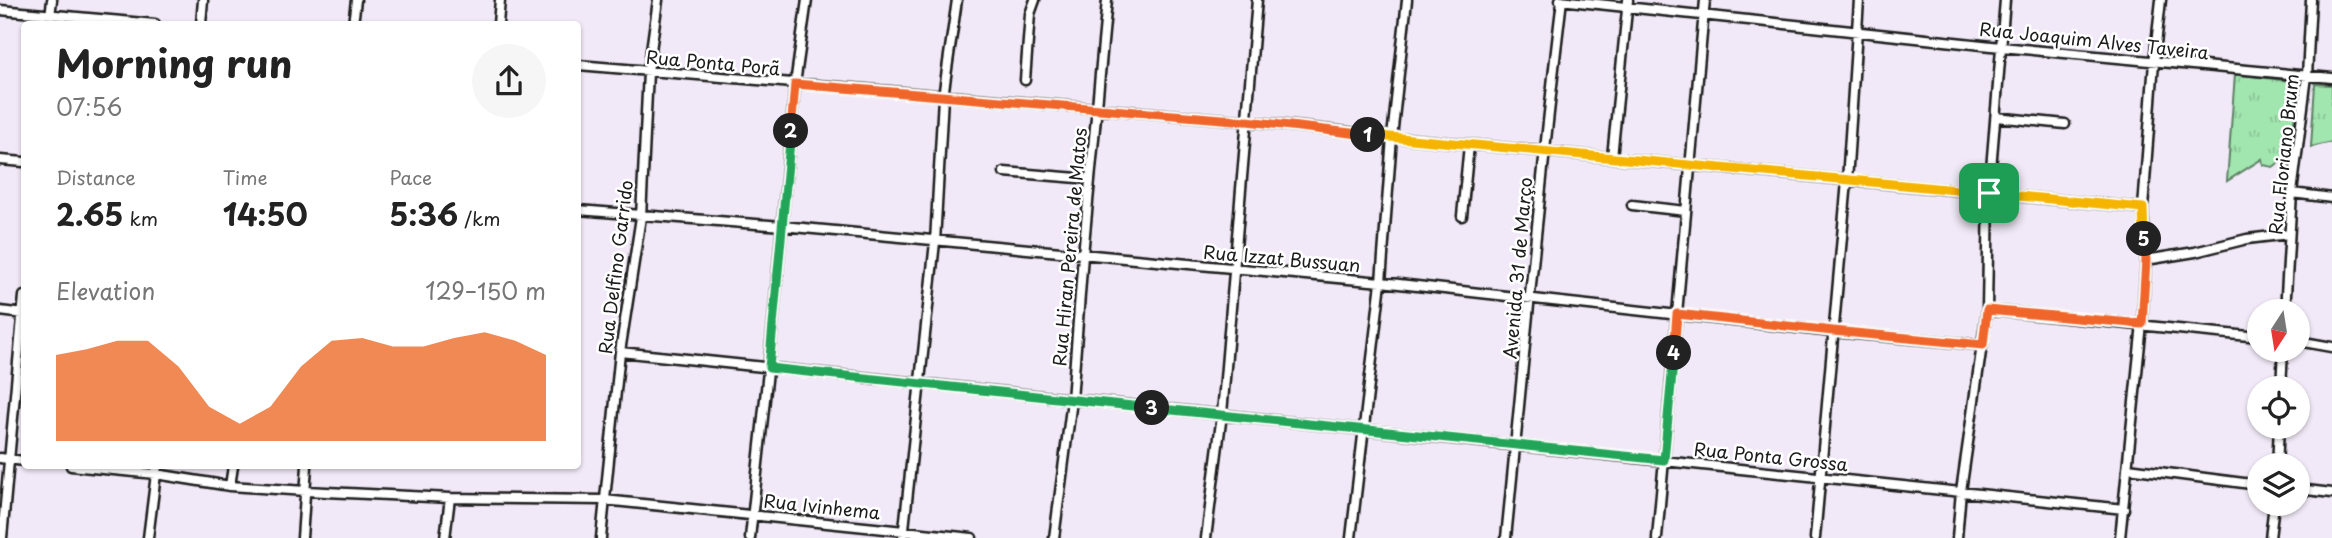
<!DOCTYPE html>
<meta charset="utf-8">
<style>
:root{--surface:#fff;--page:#f6f6f6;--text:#222;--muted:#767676;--accent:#ea580c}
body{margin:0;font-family:"Playpen Sans",sans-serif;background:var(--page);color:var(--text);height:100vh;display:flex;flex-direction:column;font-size:26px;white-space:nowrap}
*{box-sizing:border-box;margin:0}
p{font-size:23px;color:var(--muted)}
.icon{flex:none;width:38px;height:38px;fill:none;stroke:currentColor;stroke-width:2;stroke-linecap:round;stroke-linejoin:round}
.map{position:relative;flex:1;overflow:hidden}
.side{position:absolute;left:21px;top:21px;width:560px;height:448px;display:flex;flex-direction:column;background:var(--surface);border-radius:7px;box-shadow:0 2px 5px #0004}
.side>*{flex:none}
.needle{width:46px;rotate:192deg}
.fabs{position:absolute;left:2247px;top:299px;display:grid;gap:14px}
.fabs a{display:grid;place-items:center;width:63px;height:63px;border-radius:50%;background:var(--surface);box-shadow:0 2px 5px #0004;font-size:35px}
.pin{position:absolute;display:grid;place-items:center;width:60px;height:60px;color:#fff;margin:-30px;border-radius:14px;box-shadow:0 4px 10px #0006}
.km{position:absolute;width:35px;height:35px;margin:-18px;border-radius:50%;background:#222;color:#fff;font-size:19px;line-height:35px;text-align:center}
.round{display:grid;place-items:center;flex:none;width:74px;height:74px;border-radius:37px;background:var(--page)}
.headline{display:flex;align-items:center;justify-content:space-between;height:119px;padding:0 35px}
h1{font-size:38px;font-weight:700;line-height:52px}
.metrics{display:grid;grid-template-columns:repeat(3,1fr);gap:10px;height:119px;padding:7px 35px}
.metrics div{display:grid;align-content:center}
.metrics b{font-size:30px;font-weight:700}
.metrics small{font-size:19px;font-weight:400}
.metrics p{font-size:19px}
.chart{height:196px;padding:14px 35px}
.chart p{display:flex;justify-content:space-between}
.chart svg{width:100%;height:126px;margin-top:7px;fill:var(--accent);opacity:.7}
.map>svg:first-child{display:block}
.park{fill:url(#park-tufts);stroke:#5e8066;stroke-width:2}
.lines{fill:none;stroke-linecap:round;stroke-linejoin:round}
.minor-casing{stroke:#1c1c1c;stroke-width:13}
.minor{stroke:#fff;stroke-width:8}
.split-1-casing{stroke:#fff;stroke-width:14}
.split-2-casing{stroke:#fff;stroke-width:14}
.split-3-casing{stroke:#fff;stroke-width:14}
.split-4-casing{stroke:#fff;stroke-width:14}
.split-5-casing{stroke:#fff;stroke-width:14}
.split-6-casing{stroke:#fff;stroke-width:14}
.split-1{stroke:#f5b400;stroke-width:9}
.split-2{stroke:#f0652b;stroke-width:9}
.split-3{stroke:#22a559;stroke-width:9}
.split-4{stroke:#22a559;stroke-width:9}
.split-5{stroke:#f0652b;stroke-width:9}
.split-6{stroke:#f5b400;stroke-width:9}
.labels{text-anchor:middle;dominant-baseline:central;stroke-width:5;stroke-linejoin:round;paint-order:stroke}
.street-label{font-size:18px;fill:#1c1c1c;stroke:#fff}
</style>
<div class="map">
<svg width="2332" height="538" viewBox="0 0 2332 538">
<defs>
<pattern id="park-tufts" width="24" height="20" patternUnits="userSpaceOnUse" patternTransform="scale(1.75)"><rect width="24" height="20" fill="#a1e5af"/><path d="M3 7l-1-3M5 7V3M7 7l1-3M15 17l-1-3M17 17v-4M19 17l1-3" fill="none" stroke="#8ac496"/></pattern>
</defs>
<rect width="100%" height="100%" fill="#f1e9f7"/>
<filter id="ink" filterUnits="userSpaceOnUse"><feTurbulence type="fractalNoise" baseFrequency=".0143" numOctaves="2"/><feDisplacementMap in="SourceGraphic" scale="14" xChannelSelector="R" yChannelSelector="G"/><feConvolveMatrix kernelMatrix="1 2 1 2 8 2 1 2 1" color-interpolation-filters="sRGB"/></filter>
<g filter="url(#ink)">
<!-- park -->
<path class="park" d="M 2235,74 L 2298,82 L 2291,154 L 2273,167 L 2263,165 L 2262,159 L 2227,181 Z
M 2315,84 L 2332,85 L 2332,142 L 2311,147 Z"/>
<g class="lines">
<defs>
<path id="minor" d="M 1560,0 L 2001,47 L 2332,78
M 0,10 L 155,24
M 49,24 L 52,0
M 201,24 L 203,0
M 353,24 L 356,0
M 498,24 L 500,0
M 578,65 L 1247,121 L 1392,137 L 2143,208
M 1025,80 L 1030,14 L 1035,0
M 1996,117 L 2065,124
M 1612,157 L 1628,0
M 0,160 L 24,162
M 1004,172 L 1090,179
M 2292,193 L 2332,198
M 1632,205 L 1686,211
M 578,210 L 782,226 L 1381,282 L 1833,332 L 1983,345
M 1462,216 L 1469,145
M 2146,260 L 2195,252 L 2247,239 L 2289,234
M 1987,310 L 2259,337
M 0,311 L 24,314
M 2285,312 L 2292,193 L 2307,76 L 2311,0
M 2298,341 L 2332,347
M 620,352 L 2124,509
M 2281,388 L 2283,350
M 0,458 L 24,461
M 71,466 L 156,474 L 230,486 L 306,491 L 450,498 L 604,500 L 972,538
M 2277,466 L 2279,427
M 2128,468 L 2259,485
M 230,486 L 233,466
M 2298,489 L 2332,493
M 2,538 L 24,296
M 148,538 L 157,466
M 302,538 L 307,466
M 445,538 L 450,498
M 601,538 L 620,352 L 641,217 L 648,72 L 658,0
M 750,538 L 772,334 L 795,84 L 807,0
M 903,538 L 935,242 L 943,97 L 957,0
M 1054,538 L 1072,400 L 1083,255 L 1107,0
M 1206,538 L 1222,414 L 1257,0
M 1351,538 L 1381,282 L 1392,137 L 1407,0
M 1506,538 C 1524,359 1540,179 1562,0
M 1657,538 L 1705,0
M 1815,538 L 1847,181 L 1859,0
M 1957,538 L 1961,491 L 1987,310 L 1989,193 L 2005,0
M 2120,538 L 2142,324 L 2146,260 L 2143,208 L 2154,62 L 2161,0
M 2270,538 L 2274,504"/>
</defs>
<!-- minor casing -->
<use href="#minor" class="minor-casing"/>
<!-- minor -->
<use href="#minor" class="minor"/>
</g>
</g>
<g class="lines" filter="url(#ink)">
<defs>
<path id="split-1" d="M 1368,135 L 1989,193"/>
<path id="split-2" d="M 791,131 L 795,84 L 1247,121 L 1368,135"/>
<path id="split-3" d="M 791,131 L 769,368 L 1152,408"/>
<path id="split-4" d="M 1152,408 L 1664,460 L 1674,353"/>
<path id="split-5" d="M 1674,353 L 1677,314 L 1833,331 L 1983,345 L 1987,310 L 2142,324 L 2146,260 L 2144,239"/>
<path id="split-6" d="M 1989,193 L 2143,208 L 2144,239"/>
</defs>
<!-- split-1 casing -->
<use href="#split-1" class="split-1-casing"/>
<!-- split-2 casing -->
<use href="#split-2" class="split-2-casing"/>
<!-- split-3 casing -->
<use href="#split-3" class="split-3-casing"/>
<!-- split-4 casing -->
<use href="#split-4" class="split-4-casing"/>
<!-- split-5 casing -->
<use href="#split-5" class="split-5-casing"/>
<!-- split-6 casing -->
<use href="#split-6" class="split-6-casing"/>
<!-- split-1 -->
<use href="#split-1" class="split-1"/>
<!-- split-2 -->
<use href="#split-2" class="split-2"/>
<!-- split-3 -->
<use href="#split-3" class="split-3"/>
<!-- split-4 -->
<use href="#split-4" class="split-4"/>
<!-- split-5 -->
<use href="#split-5" class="split-5"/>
<!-- split-6 -->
<use href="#split-6" class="split-6"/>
</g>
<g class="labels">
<!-- street labels -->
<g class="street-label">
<text transform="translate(2094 40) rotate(6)">Rua Joaquim Alves Taveira</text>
<text transform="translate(713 62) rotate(5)">Rua Ponta Porã</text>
<text transform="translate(2283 154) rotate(-84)">Rua Floriano Brum</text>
<text transform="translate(1069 247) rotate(-85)">Rua Hiran Pereira de Matos</text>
<text transform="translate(1282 258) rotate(5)">Rua Izzat Bussuan</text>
<text transform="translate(615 267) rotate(-83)">Rua Delfino Garrido</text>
<text transform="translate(1517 268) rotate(-85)">Avenida 31 de Março</text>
<text transform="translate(1771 456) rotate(6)">Rua Ponta Grossa</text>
<text transform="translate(822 506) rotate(6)">Rua Ivinhema</text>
</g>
</g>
</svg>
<div class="fabs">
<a><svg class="needle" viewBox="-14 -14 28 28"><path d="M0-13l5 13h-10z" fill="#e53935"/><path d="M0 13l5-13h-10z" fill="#767676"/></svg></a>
<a><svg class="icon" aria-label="locate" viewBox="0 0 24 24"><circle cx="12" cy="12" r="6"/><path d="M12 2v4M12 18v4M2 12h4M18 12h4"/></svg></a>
<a><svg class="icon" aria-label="layers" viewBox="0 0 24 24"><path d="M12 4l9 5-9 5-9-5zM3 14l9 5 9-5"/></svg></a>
</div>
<div class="pin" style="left:1989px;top:193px;background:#1e9e55"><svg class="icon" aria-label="arrive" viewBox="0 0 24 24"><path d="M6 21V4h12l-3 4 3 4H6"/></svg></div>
<b class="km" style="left:1368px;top:135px">1</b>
<b class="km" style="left:791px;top:131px">2</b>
<b class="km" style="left:1152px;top:408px">3</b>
<b class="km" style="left:1674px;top:353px">4</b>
<b class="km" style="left:2144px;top:239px">5</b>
<section class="side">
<div class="headline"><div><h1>Morning run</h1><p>07:56</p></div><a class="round"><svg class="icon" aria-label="share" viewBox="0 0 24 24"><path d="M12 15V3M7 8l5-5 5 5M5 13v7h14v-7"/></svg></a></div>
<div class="metrics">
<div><p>Distance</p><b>2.65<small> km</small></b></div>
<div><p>Time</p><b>14:50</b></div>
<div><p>Pace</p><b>5:36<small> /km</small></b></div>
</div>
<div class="chart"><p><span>Elevation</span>129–150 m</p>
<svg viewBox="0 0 160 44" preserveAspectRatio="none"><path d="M0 44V14L10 12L20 9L30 9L40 18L50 32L60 38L70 32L80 18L90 9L100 8L110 11L120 11L130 8L140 6L150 9L160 14V44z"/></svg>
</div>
</section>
</div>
